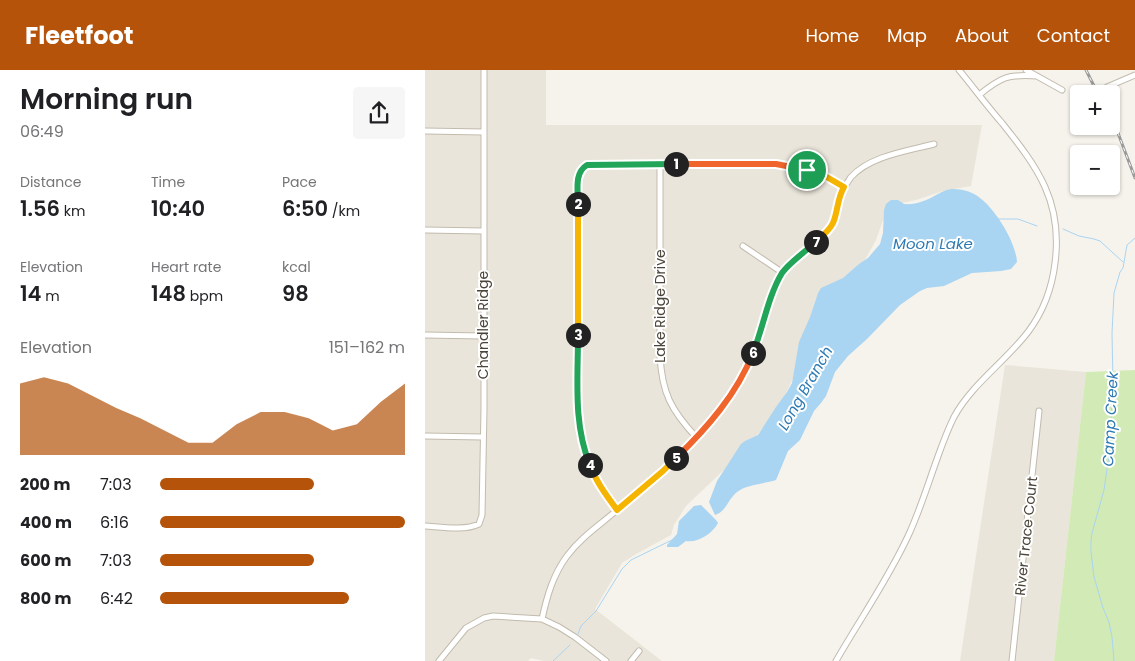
<!DOCTYPE html>
<meta charset="utf-8">
<style>
:root{--surface:#fff;--page:#f6f6f6;--text:#202124;--muted:#757577;--accent:#b45309}
body{margin:0;font-family:Poppins,sans-serif;background:var(--page);color:var(--text);height:100vh;display:flex;flex-direction:column;font-size:19px;white-space:nowrap}
*{box-sizing:border-box;margin:0}
p{font-size:16px;color:var(--muted)}
.icon{flex:none;width:28px;height:28px;fill:none;stroke:currentColor;stroke-width:2;stroke-linecap:round;stroke-linejoin:round}
.map{position:relative;flex:1;overflow:hidden}
.details{display:flex;flex-direction:column;background:var(--surface);width:425px}
.details>*{flex:none}
.controls{position:absolute;left:645px;top:15px;display:grid;gap:10px}
.controls a{display:grid;place-items:center;width:50px;height:50px;border-radius:5px;background:var(--surface);box-shadow:0 1px 4px #0004;font-size:25px}
.pin{position:absolute;display:grid;place-items:center;width:42px;height:42px;color:#fff;margin:-21px;border:2px solid #fff;border-radius:50%;box-shadow:0 1px 5px #0007}
.km{position:absolute;width:25px;height:25px;margin:-12px;border-radius:50%;background:#222;color:#fff;font-size:14px;line-height:25px;text-align:center}
.round{display:grid;place-items:center;flex:none;width:52px;height:52px;border-radius:5px;background:var(--page)}
.head{display:flex;align-items:center;justify-content:space-between;height:85px;padding:0 20px}
h1{font-size:28px;font-weight:600;line-height:38px}
.stats{display:grid;grid-template-columns:repeat(3,1fr);gap:8px;height:85px;padding:5px 20px}
.stats div{display:grid;align-content:center}
.stats b{font-size:21px;font-weight:600}
.stats small{font-size:14px;font-weight:400}
.stats p{font-size:14px}
.chart{height:140px;padding:10px 20px}
.chart p{display:flex;justify-content:space-between}
.chart svg{width:100%;height:90px;margin-top:5px;fill:var(--accent);opacity:.7}
ul{padding:0 20px;list-style:none;font-size:16px}
li{display:grid;grid-template-columns:80px 60px 1fr;align-items:center;height:38px}
li i{height:12px;border-radius:6px;background:var(--accent)}
header{display:flex;align-items:center;gap:30px;box-sizing:border-box;height:70px;padding:0 25px;background:var(--accent);color:#fff}
header strong{font-size:24px}
nav{display:flex;gap:28px;margin-inline-start:auto;font-size:18px}
main{display:flex;flex:1;min-height:0}
.map>svg:first-child{display:block}
.residential{fill:#eae5da}
.green{fill:#d2eab5}
.water{fill:#a9d4f2}
.lines{fill:none;stroke-linecap:round;stroke-linejoin:round}
.stream{stroke:#a9d4f2;stroke-width:1}
.minor-casing{stroke:#c2bbae;stroke-width:7}
.minor{stroke:#fff;stroke-width:5}
.rail-casing{stroke:#9a9a9a;stroke-width:3}
.rail{stroke:#fff;stroke-width:1;stroke-dasharray:4;stroke-linecap:butt}
.split-1-casing{stroke:#fff;stroke-width:10}
.split-2-casing{stroke:#fff;stroke-width:10}
.split-3-casing{stroke:#fff;stroke-width:10}
.split-4-casing{stroke:#fff;stroke-width:10}
.split-5-casing{stroke:#fff;stroke-width:10}
.split-6-casing{stroke:#fff;stroke-width:10}
.split-7-casing{stroke:#fff;stroke-width:10}
.split-8-casing{stroke:#fff;stroke-width:10}
.split-1{stroke:#f0652b;stroke-width:6}
.split-2{stroke:#22a559;stroke-width:6}
.split-3{stroke:#f5b400;stroke-width:6}
.split-4{stroke:#22a559;stroke-width:6}
.split-5{stroke:#f5b400;stroke-width:6}
.split-6{stroke:#f0652b;stroke-width:6}
.split-7{stroke:#22a559;stroke-width:6}
.split-8{stroke:#f5b400;stroke-width:6}
.labels{text-anchor:middle;dominant-baseline:central;stroke-width:4;stroke-linejoin:round;paint-order:stroke}
.street-label{font-size:14px;fill:#4b4439;stroke:#fff}
.water-label{font-size:15px;font-style:italic;fill:#2e7ab2;stroke:#fff}
</style>
<header>
<strong>Fleetfoot</strong>
<nav><a>Home</a><a>Map</a><a>About</a><a>Contact</a></nav>
</header>
<main>
<section class="details">
<div class="head"><div><h1>Morning run</h1><p>06:49</p></div><a class="round"><svg class="icon" aria-label="share" viewBox="0 0 24 24"><path d="M12 15V3M7 8l5-5 5 5M5 13v7h14v-7"/></svg></a></div>
<div class="stats">
<div><p>Distance</p><b>1.56<small> km</small></b></div>
<div><p>Time</p><b>10:40</b></div>
<div><p>Pace</p><b>6:50<small> /km</small></b></div>
</div>
<div class="stats">
<div><p>Elevation</p><b>14<small> m</small></b></div>
<div><p>Heart rate</p><b>148<small> bpm</small></b></div>
<div><p>kcal</p><b>98</b></div>
</div>
<div class="chart"><p><span>Elevation</span>151–162 m</p>
<svg viewBox="0 0 160 44" preserveAspectRatio="none"><path d="M0 44V9L10 6L20 9L30 15L40 21L50 26L60 32L70 38L80 38L90 29L100 23L110 23L120 26L130 32L140 29L150 18L160 9V44z"/></svg>
</div>
<ul>
<li><b>200 m</b>7:03<i style="width:63%"></i></li>
<li><b>400 m</b>6:16<i style="width:100%"></i></li>
<li><b>600 m</b>7:03<i style="width:63%"></i></li>
<li><b>800 m</b>6:42<i style="width:77%"></i></li>
</ul>
</section>
<div class="map">
<svg width="710" height="591" viewBox="0 0 710 591">
<rect width="100%" height="100%" fill="#f6f3ec"/>
<!-- residential -->
<path class="residential" d="M 0,0 L 121,0 L 121,55 L 557,55 L 546,116 L 518,121 L 491,130 L 463,136 L 451,170 L 440,190 L 417,211 L 391,228 L 368,308 L 356,334 L 322,378 L 261,436 L 249,455 L 246,465 L 211,484 L 197,493 L 170,539 L 237,591 L 119,591 L 106,588 L 103,591 L 0,591 Z
M 580,295 L 661,302 L 629,591 L 535,591 Z"/>
<!-- green -->
<path class="green" d="M 710,300 L 710,591 L 629,591 L 661,302 Z"/>
<!-- water -->
<path class="water" d="M 526,119 C 534,119 542,120 549,124 C 567,133 591,171 592,192 L 586,199 L 576,201 L 547,203 L 519,216 L 502,218 L 495,221 L 475,235 L 442,269 L 423,286 L 410,302 L 401,326 L 396,333 L 389,341 L 375,370 L 363,381 L 351,410 C 339,414 322,414 312,422 C 303,429 301,442 290,445 L 284,432 L 292,411 L 316,374 L 320,371 L 333,365 L 351,337 L 362,322 L 367,313 L 374,272 L 385,247 L 393,223 L 396,218 L 418,208 L 434,194 L 443,188 L 455,174 L 458,163 L 459,140 L 461,134 L 466,130 L 473,130 L 479,134 C 490,135 501,131 511,125 C 517,122 520,120 526,119 Z
M 276,435 L 291,450 L 293,453 C 287,464 273,473 261,471 L 253,477 L 242,477 L 242,475 L 252,464 L 254,451 L 269,436 Z"/>
<g class="lines">
<!-- stream -->
<path class="stream" d="M 572,149 L 593,149 L 612,156
M 638,159 L 654,166 L 669,169 L 675,171 L 698,192
M 153,564 L 156,556 L 171,541 L 197,499 L 206,490 L 247,470
M 128,591 L 145,575
M 689,591 L 687,567 L 684,552 L 678,538 L 669,507 L 666,482 L 666,471 L 667,463 L 679,420 L 686,371 L 686,352 L 688,314 L 687,263 L 689,223 L 695,202 L 698,198 L 702,175 L 710,168"/>
<defs>
<path id="minor" d="M 601,0 L 637,20
M 682,17 L 710,5
M 554,25 C 576,7 583,4 612,6
M 0,61 L 59,62
M 235,94 L 235,286 C 237,323 246,340 271,367
M 0,160 L 59,161
M 318,176 L 358,203
M 0,265 L 58,266
M 0,366 L 58,367
M 192,440 C 185,430 176,419 170,408 C 158,387 154,361 152,336 L 153,111 C 154,100 159,95 170,94 L 358,95 L 389,101 L 400,106 L 419,117
M 0,456 C 16,457 40,461 54,454 L 57,445 L 59,339 L 59,0
M 117,549 C 122,526 128,505 142,486 C 156,467 175,455 192,440 C 230,408 268,377 298,337 C 313,317 325,295 333,271 C 341,249 345,223 358,203 C 370,184 395,175 406,156 C 411,147 411,136 414,127 C 417,120 422,113 426,107 C 445,86 482,81 509,74
M 14,591 L 41,558 L 59,548 L 68,546 L 117,549 L 134,557 L 150,567 L 181,591
M 206,591 L 214,581
M 411,591 C 435,549 464,508 484,464 C 495,440 503,414 512,389 C 517,375 522,361 529,347 C 547,314 580,292 603,262 C 618,242 627,218 630,193 C 638,132 613,98 577,53 C 562,36 549,18 534,0
M 587,591 L 614,341"/>
</defs>
<!-- minor casing -->
<use href="#minor" class="minor-casing"/>
<!-- minor -->
<use href="#minor" class="minor"/>
<defs>
<path id="rail" d="M 661,0 L 673,24
M 686,48 L 693,63 L 710,108"/>
</defs>
<!-- rail casing -->
<use href="#rail" class="rail-casing"/>
<!-- rail -->
<use href="#rail" class="rail"/>
</g>
<g class="lines">
<defs>
<path id="split-1" d="M 251,94 L 351,94 L 382,100"/>
<path id="split-2" d="M 153,134 C 153,120 149,103 162,95 L 251,94"/>
<path id="split-3" d="M 153,265 L 153,134"/>
<path id="split-4" d="M 153,265 C 153,309 148,354 165,395"/>
<path id="split-5" d="M 165,395 C 171,412 182,426 192,440 L 238,401 L 251,388"/>
<path id="split-6" d="M 251,388 C 282,358 312,324 328,283"/>
<path id="split-7" d="M 328,283 C 338,258 343,226 357,203 C 365,192 381,181 391,172"/>
<path id="split-8" d="M 382,100 L 400,106 L 419,117 C 412,129 413,141 408,153 C 404,161 397,166 391,172"/>
</defs>
<!-- split-1 casing -->
<use href="#split-1" class="split-1-casing"/>
<!-- split-2 casing -->
<use href="#split-2" class="split-2-casing"/>
<!-- split-3 casing -->
<use href="#split-3" class="split-3-casing"/>
<!-- split-4 casing -->
<use href="#split-4" class="split-4-casing"/>
<!-- split-5 casing -->
<use href="#split-5" class="split-5-casing"/>
<!-- split-6 casing -->
<use href="#split-6" class="split-6-casing"/>
<!-- split-7 casing -->
<use href="#split-7" class="split-7-casing"/>
<!-- split-8 casing -->
<use href="#split-8" class="split-8-casing"/>
<!-- split-1 -->
<use href="#split-1" class="split-1"/>
<!-- split-2 -->
<use href="#split-2" class="split-2"/>
<!-- split-3 -->
<use href="#split-3" class="split-3"/>
<!-- split-4 -->
<use href="#split-4" class="split-4"/>
<!-- split-5 -->
<use href="#split-5" class="split-5"/>
<!-- split-6 -->
<use href="#split-6" class="split-6"/>
<!-- split-7 -->
<use href="#split-7" class="split-7"/>
<!-- split-8 -->
<use href="#split-8" class="split-8"/>
</g>
<g class="labels">
<!-- street labels -->
<g class="street-label">
<text transform="translate(235 236) rotate(-90)">Lake Ridge Drive</text>
<text transform="translate(58 255) rotate(-90)">Chandler Ridge</text>
<text transform="translate(601 466) rotate(-84)">River Trace Court</text>
</g>
<!-- water labels -->
<g class="water-label">
<text x="508" y="173">Moon Lake</text>
<text transform="translate(380 318) rotate(-60)">Long Branch</text>
<text transform="translate(685 349) rotate(-87)">Camp Creek</text>
</g>
</g>
</svg>
<div class="controls">
<a>+</a>
<a>−</a>
</div>
<div class="pin" style="left:382px;top:100px;background:#1e9e55"><svg class="icon" aria-label="arrive" viewBox="0 0 24 24"><path d="M6 21V4h12l-3 4 3 4H6"/></svg></div>
<b class="km" style="left:251px;top:94px">1</b>
<b class="km" style="left:153px;top:134px">2</b>
<b class="km" style="left:153px;top:265px">3</b>
<b class="km" style="left:165px;top:395px">4</b>
<b class="km" style="left:251px;top:388px">5</b>
<b class="km" style="left:328px;top:283px">6</b>
<b class="km" style="left:391px;top:172px">7</b>
</div>
</main>
